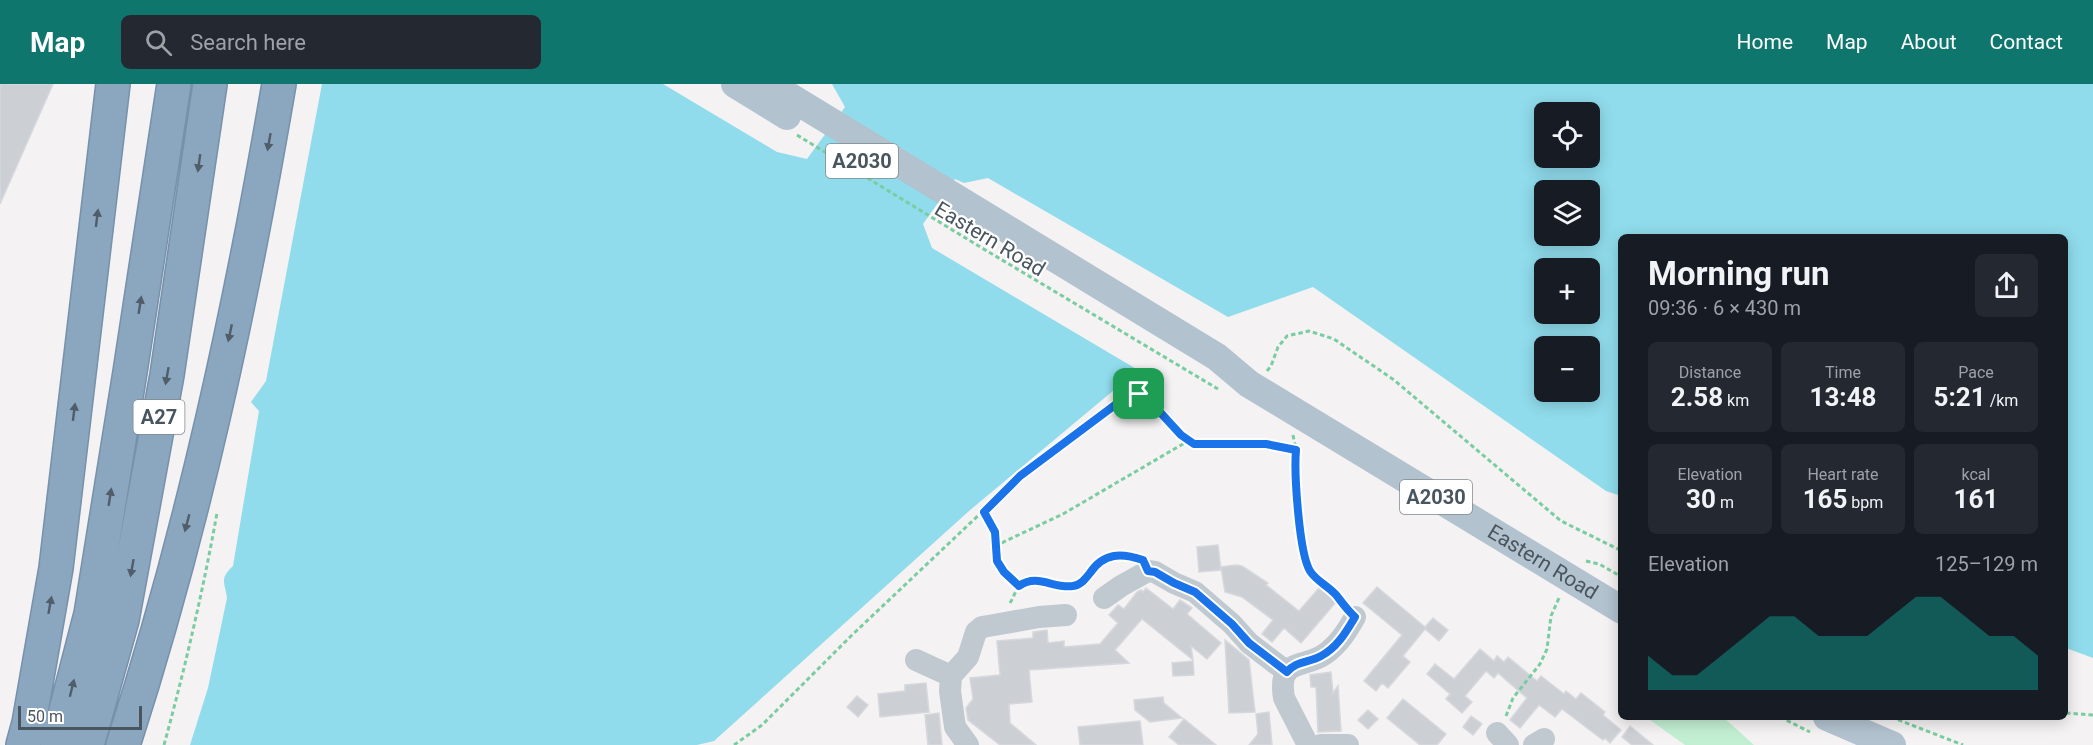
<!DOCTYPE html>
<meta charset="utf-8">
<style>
:root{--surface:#171b24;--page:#242831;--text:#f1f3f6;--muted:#9ea1a6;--accent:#0f766e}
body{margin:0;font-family:Roboto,sans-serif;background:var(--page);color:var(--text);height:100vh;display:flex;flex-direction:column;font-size:22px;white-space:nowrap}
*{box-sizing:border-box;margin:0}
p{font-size:20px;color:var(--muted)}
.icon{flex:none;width:33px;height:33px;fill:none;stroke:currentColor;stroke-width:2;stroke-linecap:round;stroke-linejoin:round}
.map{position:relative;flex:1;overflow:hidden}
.panel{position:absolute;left:1618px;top:150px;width:450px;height:486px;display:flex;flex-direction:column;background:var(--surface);border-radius:9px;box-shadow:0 3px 15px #0003}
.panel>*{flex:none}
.buttons{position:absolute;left:1534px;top:18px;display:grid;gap:12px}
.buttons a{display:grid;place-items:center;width:66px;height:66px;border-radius:9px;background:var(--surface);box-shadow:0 3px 15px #0003;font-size:30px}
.scale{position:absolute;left:18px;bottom:15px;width:124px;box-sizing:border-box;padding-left:6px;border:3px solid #49565f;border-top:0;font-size:16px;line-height:21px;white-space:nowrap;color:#49565f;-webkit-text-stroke:4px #fff;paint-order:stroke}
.pin{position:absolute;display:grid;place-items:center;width:51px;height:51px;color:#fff;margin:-26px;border-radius:12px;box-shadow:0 3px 9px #0006}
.round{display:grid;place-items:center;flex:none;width:63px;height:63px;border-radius:9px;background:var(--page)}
.overview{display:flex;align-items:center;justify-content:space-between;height:102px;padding:0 30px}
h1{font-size:33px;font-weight:700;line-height:45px}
.metrics{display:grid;grid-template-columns:repeat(3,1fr);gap:9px;height:102px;padding:6px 30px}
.metrics div{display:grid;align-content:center;border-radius:9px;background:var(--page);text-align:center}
.metrics b{font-size:26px;font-weight:700}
.metrics small{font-size:16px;font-weight:400}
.metrics p{font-size:16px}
.chart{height:168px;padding:12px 30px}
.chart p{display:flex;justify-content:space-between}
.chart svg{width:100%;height:108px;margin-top:6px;fill:var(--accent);opacity:.7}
header{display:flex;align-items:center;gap:36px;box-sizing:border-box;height:84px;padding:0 30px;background:var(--accent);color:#fff}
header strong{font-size:28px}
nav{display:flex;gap:33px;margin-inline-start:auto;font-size:21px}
.search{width:420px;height:54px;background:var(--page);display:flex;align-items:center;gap:15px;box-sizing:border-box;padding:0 21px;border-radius:9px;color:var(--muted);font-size:22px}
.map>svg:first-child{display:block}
.green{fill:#c2efd2}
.water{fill:#90dcec;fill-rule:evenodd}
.building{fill:#cccfd4;stroke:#d6d8dd;stroke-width:1.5}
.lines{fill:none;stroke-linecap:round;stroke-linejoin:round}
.highway-casing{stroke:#7691ab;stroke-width:36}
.path{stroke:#7acda1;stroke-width:3;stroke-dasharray:4.5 3;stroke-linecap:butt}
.minor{stroke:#c0c9d0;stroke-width:22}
.major{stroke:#b2c2cf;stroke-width:28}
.highway{stroke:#8ba6bf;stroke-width:33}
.oneway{fill:#505e69}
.route-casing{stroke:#fff;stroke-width:12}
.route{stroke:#1a73e8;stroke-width:8}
.labels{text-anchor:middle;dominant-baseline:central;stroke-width:4.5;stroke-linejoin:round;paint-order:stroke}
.shield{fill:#fff;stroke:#80898f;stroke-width:1.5}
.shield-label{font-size:20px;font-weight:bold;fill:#49565f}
.street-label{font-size:21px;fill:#49565f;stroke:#fff}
</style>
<header>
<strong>Map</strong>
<div class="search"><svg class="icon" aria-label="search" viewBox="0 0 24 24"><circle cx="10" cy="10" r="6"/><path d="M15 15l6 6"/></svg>Search here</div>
<nav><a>Home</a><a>Map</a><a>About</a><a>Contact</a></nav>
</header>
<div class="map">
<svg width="2093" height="661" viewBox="0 0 2093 661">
<rect width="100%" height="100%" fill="#f4f2f2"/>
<!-- green -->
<path class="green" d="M 1646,633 L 1723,633 L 1754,661 L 1685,661 Z"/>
<!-- water -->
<path class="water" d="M 322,0 L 663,0 L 777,68 L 807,75 L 845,23 L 832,0 L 2093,0 L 2093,574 L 2066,564 L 2066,153 L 1622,153 L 1621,412 L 1606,407 L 1313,203 L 1228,233 L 988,94 L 964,99 L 955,95 L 923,140 L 932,164 L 1138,286 L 969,427 L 714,657 L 697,661 L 190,661 L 208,604 L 227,514 C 225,498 219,495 233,482 L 259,327 L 251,318 L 266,297 ZM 1545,28 L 1590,28 L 1590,74 L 1545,74 ZM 1545,106 L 1590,106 L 1590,152 L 1545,152 ZM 1545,184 L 1590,184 L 1590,230 L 1545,230 ZM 1545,262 L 1590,262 L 1590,308 L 1545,308 Z"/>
<!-- building -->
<path class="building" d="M 0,0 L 53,0 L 0,120 Z
M 1218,461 L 1221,486 L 1199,488 L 1197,463 Z
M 1236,481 L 1242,482 L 1268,499 L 1266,501 L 1299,527 L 1319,504 L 1336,518 L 1301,559 L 1284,544 L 1272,558 L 1262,550 L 1273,536 L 1242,513 L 1225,508 L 1221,483 Z
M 1377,503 L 1425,543 L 1433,534 L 1448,546 L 1439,557 L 1425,545 L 1403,572 L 1410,578 L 1388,604 L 1382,599 L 1376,607 L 1364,597 L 1402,551 L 1363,519 Z
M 1146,504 L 1173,525 L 1180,516 L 1192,524 L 1187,530 L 1221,559 L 1207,575 L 1191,562 L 1193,576 L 1142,535 L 1115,566 L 1129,579 L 1029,586 L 1032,618 L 1009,620 L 1010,639 L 1036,661 L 1000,661 L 968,636 L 966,624 L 973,615 L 970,594 L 1000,591 L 997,557 L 1033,554 L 1033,548 L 1047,546 L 1048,559 L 1064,557 L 1064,563 L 1100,560 L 1118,539 L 1109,531 L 1118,521 L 1124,525 L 1137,508 L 1141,506 L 1143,508 Z
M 1225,556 L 1249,576 L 1255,628 L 1229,629 Z
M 1480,565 L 1494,577 L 1497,572 L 1504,578 L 1508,573 L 1537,597 L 1541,592 L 1564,610 L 1566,607 L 1576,615 L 1581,609 L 1605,628 L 1603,631 L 1621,646 L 1610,659 L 1605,654 L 1603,656 L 1562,625 L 1555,633 L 1539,621 L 1520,644 L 1510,636 L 1527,614 L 1498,589 L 1494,594 L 1486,587 L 1465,612 L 1472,618 L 1462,629 L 1446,615 L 1450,610 L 1427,590 L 1435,580 L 1454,595 Z
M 1193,577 L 1194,591 L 1173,592 L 1172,579 Z
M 1331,588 L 1333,609 L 1338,602 L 1341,647 L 1318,648 L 1316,603 L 1311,603 L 1310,591 Z
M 926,599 L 929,628 L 880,633 L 878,610 L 905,607 L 905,601 Z
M 857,612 L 868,621 L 858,633 L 847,623 Z
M 1163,613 L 1164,619 L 1182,634 L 1150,638 L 1135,626 L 1134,616 Z
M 1403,615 L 1446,650 L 1437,661 L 1420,661 L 1387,634 Z
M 1368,626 L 1378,635 L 1368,645 L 1358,636 Z
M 1269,628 L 1272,661 L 1249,661 L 1258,650 L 1256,630 Z
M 939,629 L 942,661 L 928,661 L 925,631 Z
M 1471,632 L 1482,640 L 1473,651 L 1463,643 Z
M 1184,635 L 1216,661 L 1179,661 L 1169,653 Z
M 1140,637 L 1143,661 L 1080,661 L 1078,643 Z
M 1630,642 L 1653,661 L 1632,661 L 1622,653 Z"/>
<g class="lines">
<defs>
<path id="highway" d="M 23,661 L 29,639 L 56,484 L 113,0
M 57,661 L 91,530 L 130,288 L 174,0
M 87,661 L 122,536 L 167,291 L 210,0
M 123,661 C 193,446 241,223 279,0"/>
</defs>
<!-- highway casing -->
<use href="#highway" class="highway-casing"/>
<!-- path -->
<path class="path" d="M 797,51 L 977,161 L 1218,305
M 1267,287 L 1271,282 L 1278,263 L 1287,252 L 1309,247 L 1334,255 L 1394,296 L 1561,437 L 1622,467
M 1293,351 L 1296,366 L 1295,381 L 1298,426 L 1310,487 L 1337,512 L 1343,521
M 984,427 L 995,448 L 997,477 L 1004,488 L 1019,502
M 995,462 L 1063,430 L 1188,357
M 1586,477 L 1599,480 L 1622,493
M 1010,519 C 1015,511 1017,500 1027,497 C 1041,491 1061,507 1077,501 C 1084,499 1086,494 1090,489 C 1100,474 1118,467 1135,473
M 2066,629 L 2093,631
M 1506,632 L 1513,614 L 1540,580 L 1547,565 L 1551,532 L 1559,514
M 1780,633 L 1810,648
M 1891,633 L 1963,661
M 164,661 C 185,584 203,507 217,429
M 734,661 L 762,641 L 852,551 L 1020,392 L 1124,313 C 1154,297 1169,353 1195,360 C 1206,363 1221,360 1232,360 C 1254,360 1274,362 1296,366"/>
<!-- minor -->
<path class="minor" d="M 1104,514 L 1121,502 L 1148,487 L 1155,488 L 1174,499 L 1195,508 L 1232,540 L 1249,559 L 1287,588
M 916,576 L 951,592
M 1497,649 L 1508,661
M 968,661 L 955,643 L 950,607 L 951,592 L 968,573 L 976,548 L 982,543 L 994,541 L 1039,533 L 1066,531
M 1308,661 L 1284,614 C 1277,573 1304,585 1325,570 C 1339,560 1347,547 1355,533
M 1321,661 L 1348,661
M 1534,661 L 1544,655"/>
<!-- major -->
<g class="major">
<path d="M 735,0 L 787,32"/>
<path id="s1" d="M 769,0 L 1217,273 L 1249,300 L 1622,526"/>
<path d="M 1827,633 L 1892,661"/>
</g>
<!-- highway -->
<use href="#highway" class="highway"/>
</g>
<!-- one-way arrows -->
<defs><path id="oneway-solid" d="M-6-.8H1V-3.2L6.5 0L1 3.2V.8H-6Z" transform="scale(1.5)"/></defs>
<g class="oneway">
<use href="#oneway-solid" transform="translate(269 58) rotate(100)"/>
<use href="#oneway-solid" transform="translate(199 79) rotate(98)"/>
<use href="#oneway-solid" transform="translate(97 134) rotate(-83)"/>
<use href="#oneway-solid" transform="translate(140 221) rotate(-81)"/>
<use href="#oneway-solid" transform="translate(230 249) rotate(102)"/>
<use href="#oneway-solid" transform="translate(167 292) rotate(100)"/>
<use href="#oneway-solid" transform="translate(74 328) rotate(-83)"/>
<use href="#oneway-solid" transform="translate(110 413) rotate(-81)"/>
<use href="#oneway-solid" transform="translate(187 439) rotate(105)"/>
<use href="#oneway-solid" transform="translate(132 484) rotate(100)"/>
<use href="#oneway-solid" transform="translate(50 521) rotate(-80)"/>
<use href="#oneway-solid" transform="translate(72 604) rotate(-76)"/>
</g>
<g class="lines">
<defs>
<path id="route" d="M 1131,309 L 1139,310 L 1147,314 L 1181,351 L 1194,360 L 1266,360 L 1296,366 C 1294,389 1299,469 1310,487 C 1316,497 1330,503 1337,512 C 1343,520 1348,527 1355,533 C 1346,548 1337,564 1321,572 C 1308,579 1296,577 1287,588 L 1249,559 L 1232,540 L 1195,508 L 1174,499 L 1155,488 L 1148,487 L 1143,476 C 1122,469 1104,468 1090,489 C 1085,495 1081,501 1073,502 C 1053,505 1038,489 1019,502 L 1004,488 L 997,477 L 995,448 L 984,428 L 1020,392 Z"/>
</defs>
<!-- route casing -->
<use href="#route" class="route-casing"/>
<!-- route -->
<use href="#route" class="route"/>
</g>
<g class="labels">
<!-- shield labels -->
<g class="shield">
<rect x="826" y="60" width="72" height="34" rx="4.5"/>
<rect x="133.5" y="316" width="51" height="34" rx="4.5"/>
<rect x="1400" y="396" width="72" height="34" rx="4.5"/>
</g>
<g class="shield-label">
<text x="862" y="77">A2030</text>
<text x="159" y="333">A27</text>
<text x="1436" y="413">A2030</text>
</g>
<!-- street labels -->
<g class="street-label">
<text transform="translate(990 155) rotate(31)">Eastern Road</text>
<text stroke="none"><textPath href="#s1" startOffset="910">Eastern Road</textPath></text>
</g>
</g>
</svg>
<div class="buttons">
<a><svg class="icon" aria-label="locate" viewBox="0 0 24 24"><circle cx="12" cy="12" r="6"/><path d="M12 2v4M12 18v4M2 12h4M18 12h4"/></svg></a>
<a><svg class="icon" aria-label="layers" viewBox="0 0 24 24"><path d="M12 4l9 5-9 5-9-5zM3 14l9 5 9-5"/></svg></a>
<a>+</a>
<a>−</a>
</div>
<div class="scale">50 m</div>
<div class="pin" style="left:1139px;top:310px;background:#1e9e55"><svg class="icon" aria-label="arrive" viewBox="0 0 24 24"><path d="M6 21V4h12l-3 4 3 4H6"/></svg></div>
<section class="panel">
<div class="overview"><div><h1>Morning run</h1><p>09:36 · 6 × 430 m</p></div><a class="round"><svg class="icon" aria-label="share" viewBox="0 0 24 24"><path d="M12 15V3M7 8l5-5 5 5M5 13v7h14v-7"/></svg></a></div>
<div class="metrics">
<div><p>Distance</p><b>2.58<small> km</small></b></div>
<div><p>Time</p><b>13:48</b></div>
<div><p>Pace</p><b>5:21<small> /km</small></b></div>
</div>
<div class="metrics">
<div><p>Elevation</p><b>30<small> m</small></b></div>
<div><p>Heart rate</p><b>165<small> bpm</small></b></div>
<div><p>kcal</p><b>161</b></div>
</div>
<div class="chart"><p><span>Elevation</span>125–129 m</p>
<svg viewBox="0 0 160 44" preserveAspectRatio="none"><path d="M0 44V30L10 38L20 38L30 30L40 22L50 14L60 14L70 22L80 22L90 22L100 14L110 6L120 6L130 14L140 22L150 22L160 30V44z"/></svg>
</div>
</section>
</div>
